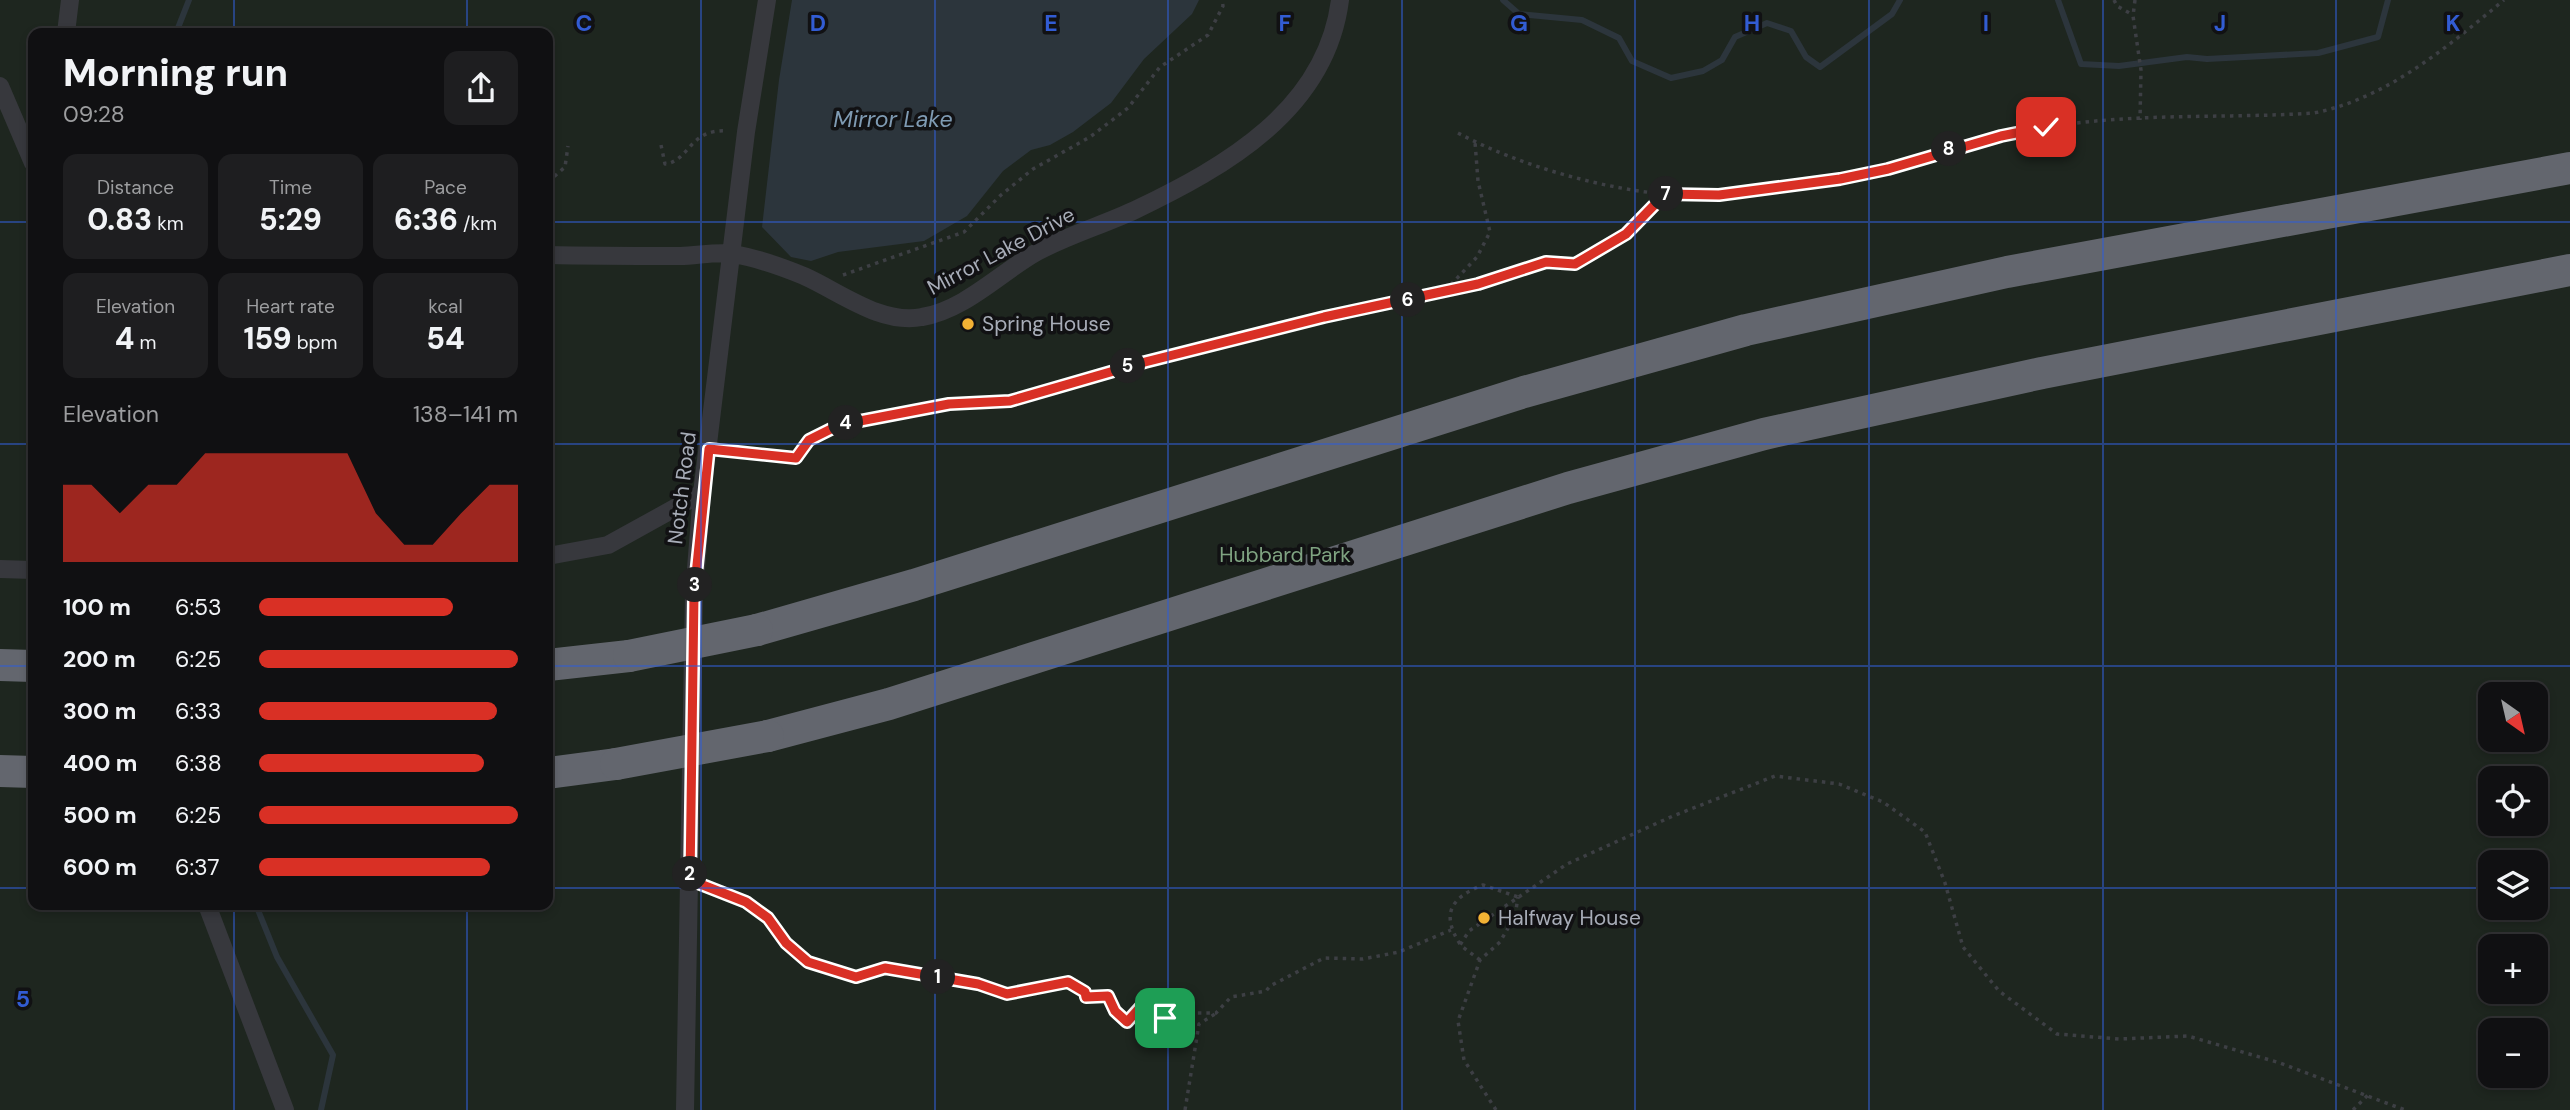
<!DOCTYPE html>
<meta charset="utf-8">
<style>
:root{--surface:#101012;--page:#1e1e20;--text:#f1f3f6;--muted:#9c9d9f;--line:#303032;--accent:#d93025}
body{margin:0;font-family:"DM Sans",sans-serif;background:var(--page);color:var(--text);height:100vh;display:flex;flex-direction:column;font-size:26px;white-space:nowrap}
*{box-sizing:border-box;margin:0}
p{font-size:23px;color:var(--muted)}
.icon{flex:none;width:38px;height:38px;fill:none;stroke:currentColor;stroke-width:2;stroke-linecap:round;stroke-linejoin:round}
.map{position:relative;flex:1;overflow:hidden}
.sheet{position:absolute;left:28px;top:28px;width:525px;height:882px;display:flex;flex-direction:column;background:var(--surface);border-radius:14px;box-shadow:0 4px 10px #0003,0 0 0 2px var(--line)}
.sheet>*{flex:none}
.needle{width:46px;rotate:146deg}
.buttons{position:absolute;left:2478px;top:682px;display:grid;gap:14px}
.buttons a{display:grid;place-items:center;width:70px;height:70px;border-radius:14px;background:var(--surface);box-shadow:0 4px 10px #0003,0 0 0 2px var(--line);font-size:35px}
.pin{position:absolute;display:grid;place-items:center;width:60px;height:60px;color:#fff;margin:-30px;border-radius:14px;box-shadow:0 4px 10px #0006}
.km{position:absolute;width:35px;height:35px;margin:-18px;border-radius:50%;background:#222;color:#fff;font-size:19px;line-height:35px;text-align:center}
.round{display:grid;place-items:center;flex:none;width:74px;height:74px;border-radius:14px;background:var(--page)}
.head{display:flex;align-items:center;justify-content:space-between;height:119px;padding:0 35px}
h1{font-size:38px;font-weight:800;line-height:52px}
.metrics{display:grid;grid-template-columns:repeat(3,1fr);gap:10px;height:119px;padding:7px 35px}
.metrics div{display:grid;align-content:center;border-radius:14px;background:var(--page);text-align:center}
.metrics b{font-size:30px;font-weight:800}
.metrics small{font-size:19px;font-weight:400}
.metrics p{font-size:19px}
.chart{height:196px;padding:14px 35px}
.chart p{display:flex;justify-content:space-between}
.chart svg{width:100%;height:126px;margin-top:7px;fill:var(--accent);opacity:.7}
ul{padding:0 35px;list-style:none;font-size:23px}
li{display:grid;grid-template-columns:112px 84px 1fr;align-items:center;height:52px}
li i{height:18px;border-radius:9px;background:var(--accent)}
.map>svg:first-child{display:block}
.green{fill:#1e261f;fill-rule:evenodd}
.water{fill:#2c353c}
.lines{fill:none;stroke-linecap:round;stroke-linejoin:round}
.stream{stroke:#2c353c;stroke-width:6}
.path{stroke:#3d3f44;stroke-width:3.5;stroke-dasharray:3.5 5;stroke-linecap:butt}
.street{stroke:#37383d;stroke-width:18}
.highway{stroke:#63666e;stroke-width:32}
.highway-bridge{stroke:#63666e;stroke-width:32}
.route-casing{stroke:#fff;stroke-width:14}
.route{stroke:#d93025;stroke-width:9}
.grid{fill:none;stroke:#325cd3;stroke-width:2;stroke-opacity:0.55}
.poi-dot{fill:#f2b134;stroke:#111113;stroke-width:2.5}
.labels{text-anchor:middle;dominant-baseline:central;stroke-width:7;stroke-linejoin:round;paint-order:stroke}
.street-label{font-size:21px;fill:#a8adb8;stroke:#111113}
.poi-label{font-size:21px;fill:#a8adb8;stroke:#111113;text-anchor:start}
.park-label{font-size:21px;fill:#7fa381;stroke:#111113}
.water-label{font-size:23px;font-style:italic;fill:#7f9bb3;stroke:#111113}
.grid-label{font-size:23px;text-anchor:middle;font-weight:bold;fill:#325cd3;stroke:#111113;stroke-width:7;stroke-linejoin:round;paint-order:stroke}
</style>
<div class="map">
<svg width="2570" height="1110" viewBox="0 0 2570 1110">
<rect width="100%" height="100%" fill="#161618"/>
<!-- green -->
<path class="green" d="M 0,0 L 2570,0 L 2570,1110 L 0,1110 ZM 33,33 L 548,33 L 548,905 L 33,905 ZM 2490,695 L 2536,695 L 2536,740 L 2490,740 ZM 2490,779 L 2536,779 L 2536,824 L 2490,824 ZM 2490,863 L 2536,863 L 2536,908 L 2490,908 ZM 2490,947 L 2536,947 L 2536,992 L 2490,992 ZM 2490,1031 L 2536,1031 L 2536,1076 L 2490,1076 Z"/>
<!-- water -->
<path class="water" d="M 792,0 L 1199,0 L 1192,14 L 1144,59 L 1111,103 L 1073,132 L 1050,145 L 1031,150 L 1003,171 L 967,216 L 924,241 L 838,252 L 811,261 L 791,257 L 762,227 L 779,80 Z"/>
<g class="lines">
<!-- stream -->
<path class="stream" d="M 1503,0 L 1519,14 L 1582,20 L 1619,38 L 1632,61 L 1671,78 L 1703,71 L 1722,60 L 1735,37 L 1767,23 L 1791,31 L 1806,57 L 1820,67 L 1892,14 L 1900,0
M 2058,0 L 2081,64 L 2119,66 L 2187,57 L 2207,59 L 2318,53 L 2378,37 L 2388,0
M 176,33 L 189,0
M 256,905 L 277,957 L 333,1055 L 321,1110"/>
<!-- path -->
<path class="path" d="M 2114,0 L 2117,6 L 2133,15
M 2135,0 L 2133,16 L 2141,70 L 2140,120
M 1458,133 C 1520,166 1605,190 1675,195 C 1733,200 1828,183 1886,170 C 1908,165 1929,156 1951,149 C 1981,139 2013,133 2044,128 C 2132,112 2225,119 2314,113 C 2388,98 2447,47 2504,0
M 661,145 L 665,164 C 690,161 689,128 728,131
M 548,182 L 565,167 L 568,146
M 843,275 L 964,232 L 1001,195 L 1033,169 L 1090,137 L 1128,108 L 1160,67 L 1208,35 L 1223,6 L 1222,0
M 1445,291 L 1477,257 L 1490,232 L 1478,181 L 1475,142
M 726,451 L 796,458 L 809,440 L 839,425 L 949,404 L 1010,401 L 1054,386 L 1324,317 L 1478,284 L 1546,262 L 1575,264 L 1626,234 L 1665,194
M 705,887 L 746,902 L 768,918 L 786,943 L 809,963 L 856,977 L 885,968 L 978,984 L 1007,994 L 1068,982 L 1085,992 L 1086,997 L 1108,996 L 1115,1011 L 1127,1022 L 1145,1002 L 1153,999 L 1156,1001 L 1148,1012 L 1169,1021 L 1178,1020 L 1174,1024 L 1177,1027 L 1191,1020 L 1190,1013 L 1216,1013 L 1231,997 L 1266,991 L 1270,986 L 1324,958 L 1363,959 L 1399,952 L 1451,930
M 1460,944 C 1440,913 1452,897 1483,885 L 1518,897
M 1480,960 L 1460,945 L 1469,931 L 1567,864 L 1673,816 L 1775,776 L 1839,784 L 1883,802 L 1925,832 L 1945,883 L 1963,947 L 1999,991 L 2057,1034 L 2119,1039 L 2188,1036 L 2280,1063 L 2405,1110
M 1185,1110 L 1199,1024 L 1215,1014
M 1496,1110 L 1464,1060 L 1458,1021 L 1480,960 L 1500,942 L 1515,916 L 1518,897
M 2353,1110 L 2368,1095"/>
<!-- street -->
<path class="street" d="M 66,33 L 70,0
M 0,86 L 33,163
M 548,255 C 592,256 636,256 680,256 C 697,256 717,251 733,254 C 757,258 782,267 804,276 C 840,292 881,325 922,317 C 965,310 1001,272 1037,252 C 1068,235 1103,225 1135,210 C 1225,167 1326,110 1340,0
M 548,556 L 608,545 L 702,493
M 0,569 L 33,570
M 207,905 L 285,1110
M 685,1110 L 694,594 L 702,493 L 746,132 L 767,0"/>
<!-- highway -->
<path class="highway" d="M 757,630 L 914,585 L 1524,392 L 1746,330 L 2007,272 L 2570,168
M 0,665 L 33,666
M 548,665 L 629,656
M 768,736 L 889,704 L 1568,488 L 1764,434 L 2042,373 L 2570,270
M 0,771 L 33,772
M 548,773 L 616,764"/>
<!-- highway-bridge -->
<path class="highway-bridge" d="M 629,656 L 757,630
M 616,764 L 768,736"/>
</g>
<g class="lines">
<defs>
<path id="route" d="M 1165,1018 L 1148,1012 L 1156,1001 L 1153,999 L 1145,1002 L 1127,1022 L 1115,1011 L 1108,996 L 1086,997 L 1085,992 L 1068,982 L 1007,994 L 978,984 L 885,968 L 856,977 L 808,962 L 786,943 L 768,918 L 746,902 L 690,880 L 694,594 L 709,449 L 796,458 L 809,440 L 839,425 L 949,404 L 1010,401 L 1145,362 L 1324,317 L 1478,284 L 1546,262 L 1575,264 L 1626,234 L 1665,194 L 1719,195 L 1840,179 L 1888,169 L 2001,136 L 2046,127"/>
</defs>
<!-- route casing -->
<use href="#route" class="route-casing"/>
<!-- route -->
<use href="#route" class="route"/>
</g>
<!-- grid -->
<path class="grid" d="M 234,0 L 234,33M 467,0 L 467,33M 701,0 L 701,1110M 935,0 L 935,1110M 1168,0 L 1168,1110M 1402,0 L 1402,1110M 1635,0 L 1635,1110M 1869,0 L 1869,1110M 2103,0 L 2103,1110M 2336,0 L 2336,1110M 0,222 L 33,222M 548,222 L 2570,222M 0,444 L 33,444M 548,444 L 2570,444M 0,666 L 33,666M 548,666 L 2570,666M 0,888 L 33,888M 548,888 L 2490,888M 2536,888 L 2570,888M 234,905 L 234,1110M 467,905 L 467,1110"/>
<!-- markers -->
<g class="poi-dot">
<circle cx="968" cy="324" r="7"/>
<circle cx="1484" cy="918" r="7"/>
</g>
<g class="labels">
<!-- street labels -->
<g class="street-label">
<text transform="translate(1001 251) rotate(-28)">Mirror Lake Drive</text>
<text transform="translate(682 488) rotate(-83)">Notch Road</text>
</g>
<!-- poi labels -->
<g class="poi-label">
<text x="982" y="324">Spring House</text>
<text x="1498" y="918">Halfway House</text>
</g>
<!-- park labels -->
<g class="park-label">
<text x="1285" y="555">Hubbard Park</text>
</g>
<!-- water labels -->
<g class="water-label">
<text x="893" y="119">Mirror Lake</text>
</g>
</g>
<g class="grid-label">
<text x="584" y="31">C</text>
<text x="818" y="31">D</text>
<text x="1051" y="31">E</text>
<text x="1285" y="31">F</text>
<text x="1519" y="31">G</text>
<text x="1752" y="31">H</text>
<text x="1986" y="31">I</text>
<text x="2220" y="31">J</text>
<text x="2453" y="31">K</text>
<text x="23" y="1007">5</text>
</g>
</svg>
<div class="buttons">
<a><svg class="needle" viewBox="-14 -14 28 28"><path d="M0-13l5 13h-10z" fill="#e53935"/><path d="M0 13l5-13h-10z" fill="#9c9d9f"/></svg></a>
<a><svg class="icon" aria-label="locate" viewBox="0 0 24 24"><circle cx="12" cy="12" r="6"/><path d="M12 2v4M12 18v4M2 12h4M18 12h4"/></svg></a>
<a><svg class="icon" aria-label="layers" viewBox="0 0 24 24"><path d="M12 4l9 5-9 5-9-5zM3 14l9 5 9-5"/></svg></a>
<a>+</a>
<a>−</a>
</div>
<div class="pin" style="left:1165px;top:1018px;background:#1e9e55"><svg class="icon" aria-label="arrive" viewBox="0 0 24 24"><path d="M6 21V4h12l-3 4 3 4H6"/></svg></div>
<div class="pin" style="left:2046px;top:127px;background:#d93025"><svg class="icon" aria-label="check" viewBox="0 0 24 24"><path d="M5 12l5 5 9-10"/></svg></div>
<b class="km" style="left:938px;top:977px">1</b>
<b class="km" style="left:690px;top:874px">2</b>
<b class="km" style="left:695px;top:585px">3</b>
<b class="km" style="left:846px;top:423px">4</b>
<b class="km" style="left:1128px;top:366px">5</b>
<b class="km" style="left:1408px;top:300px">6</b>
<b class="km" style="left:1666px;top:194px">7</b>
<b class="km" style="left:1949px;top:149px">8</b>
<section class="sheet">
<div class="head"><div><h1>Morning run</h1><p>09:28</p></div><a class="round"><svg class="icon" aria-label="share" viewBox="0 0 24 24"><path d="M12 15V3M7 8l5-5 5 5M5 13v7h14v-7"/></svg></a></div>
<div class="metrics">
<div><p>Distance</p><b>0.83<small> km</small></b></div>
<div><p>Time</p><b>5:29</b></div>
<div><p>Pace</p><b>6:36<small> /km</small></b></div>
</div>
<div class="metrics">
<div><p>Elevation</p><b>4<small> m</small></b></div>
<div><p>Heart rate</p><b>159<small> bpm</small></b></div>
<div><p>kcal</p><b>54</b></div>
</div>
<div class="chart"><p><span>Elevation</span>138–141 m</p>
<svg viewBox="0 0 160 44" preserveAspectRatio="none"><path d="M0 44V17L10 17L20 27L30 17L40 17L50 6L60 6L70 6L80 6L90 6L100 6L110 27L120 38L130 38L140 27L150 17L160 17V44z"/></svg>
</div>
<ul>
<li><b>100 m</b>6:53<i style="width:75%"></i></li>
<li><b>200 m</b>6:25<i style="width:100%"></i></li>
<li><b>300 m</b>6:33<i style="width:92%"></i></li>
<li><b>400 m</b>6:38<i style="width:87%"></i></li>
<li><b>500 m</b>6:25<i style="width:100%"></i></li>
<li><b>600 m</b>6:37<i style="width:89%"></i></li>
</ul>
</section>
</div>
